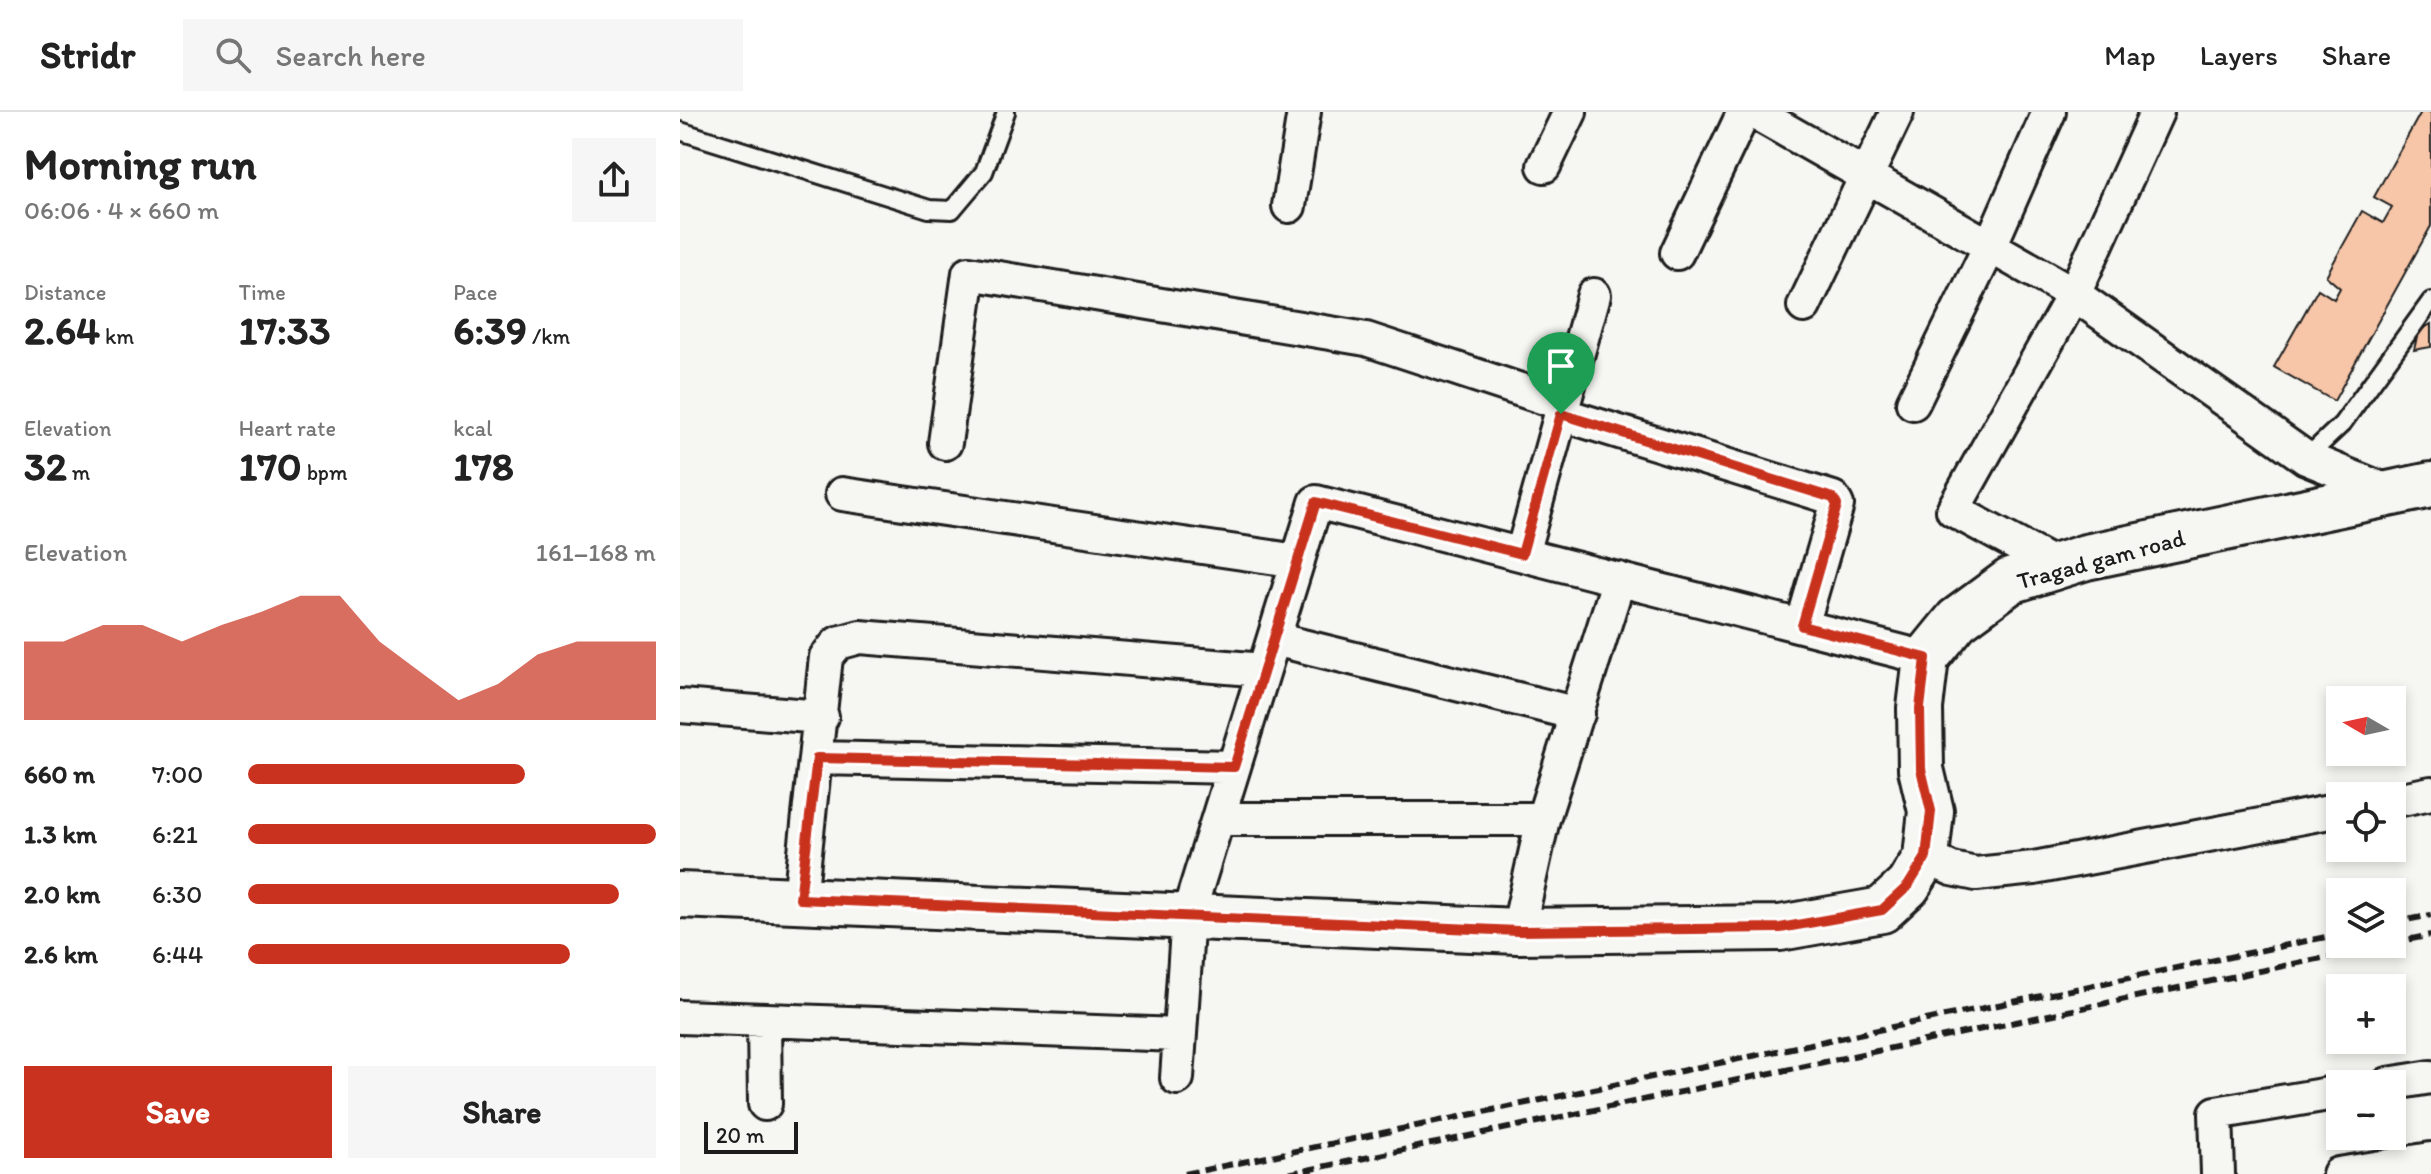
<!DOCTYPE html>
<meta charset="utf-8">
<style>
:root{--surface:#fff;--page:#f6f6f6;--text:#222;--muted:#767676;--line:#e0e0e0;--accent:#c8321e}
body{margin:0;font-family:Itim,sans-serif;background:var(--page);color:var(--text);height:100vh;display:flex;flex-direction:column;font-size:30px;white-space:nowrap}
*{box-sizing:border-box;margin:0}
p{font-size:26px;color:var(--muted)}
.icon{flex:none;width:44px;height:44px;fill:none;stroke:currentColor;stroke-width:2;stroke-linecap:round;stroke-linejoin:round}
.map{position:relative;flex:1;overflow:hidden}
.details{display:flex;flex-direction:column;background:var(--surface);width:680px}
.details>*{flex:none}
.needle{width:52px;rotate:279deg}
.buttons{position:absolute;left:1646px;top:574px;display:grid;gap:16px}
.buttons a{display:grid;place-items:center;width:80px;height:80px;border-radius:0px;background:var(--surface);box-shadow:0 4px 12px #0003;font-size:40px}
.scale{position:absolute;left:24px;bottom:20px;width:94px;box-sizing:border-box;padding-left:8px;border:4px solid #1c1c1c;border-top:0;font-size:22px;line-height:28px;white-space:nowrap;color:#1c1c1c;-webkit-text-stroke:6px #f6f6f2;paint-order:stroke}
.pin{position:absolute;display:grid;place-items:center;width:68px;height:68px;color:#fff;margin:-82px -34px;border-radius:50% 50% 50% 0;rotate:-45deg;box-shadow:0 0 8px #0007}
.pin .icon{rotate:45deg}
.round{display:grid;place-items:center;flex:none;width:84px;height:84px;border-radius:0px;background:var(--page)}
.headline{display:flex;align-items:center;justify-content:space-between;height:136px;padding:0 24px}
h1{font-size:44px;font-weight:800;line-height:60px}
.metrics{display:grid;grid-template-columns:repeat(3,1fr);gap:12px;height:136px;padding:8px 24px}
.metrics div{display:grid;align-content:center}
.metrics b{font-size:40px;font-weight:800}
.metrics small{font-size:22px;font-weight:400}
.metrics p{font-size:22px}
.chart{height:224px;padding:16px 24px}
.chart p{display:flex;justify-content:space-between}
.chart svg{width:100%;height:144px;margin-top:8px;fill:var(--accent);opacity:.7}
.action{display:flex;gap:16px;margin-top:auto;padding:16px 24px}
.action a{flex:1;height:92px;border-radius:0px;background:var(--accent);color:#fff;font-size:32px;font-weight:800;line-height:92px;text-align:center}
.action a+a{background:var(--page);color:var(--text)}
ul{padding:0 24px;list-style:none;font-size:26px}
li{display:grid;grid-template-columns:128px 96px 1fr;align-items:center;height:60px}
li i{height:20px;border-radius:10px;background:var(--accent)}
header{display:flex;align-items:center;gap:48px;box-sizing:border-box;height:112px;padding:0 40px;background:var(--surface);border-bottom:2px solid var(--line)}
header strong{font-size:38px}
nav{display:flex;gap:44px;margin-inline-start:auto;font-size:28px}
.search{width:560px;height:72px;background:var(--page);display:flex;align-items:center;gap:20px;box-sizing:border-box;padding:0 28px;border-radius:0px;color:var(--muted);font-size:30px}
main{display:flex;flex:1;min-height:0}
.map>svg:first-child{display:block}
.building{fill:#f7c5a7;stroke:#1c1c1c;stroke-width:2}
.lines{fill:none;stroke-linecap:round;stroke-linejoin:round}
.lane-casing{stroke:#1c1c1c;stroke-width:22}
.street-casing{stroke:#1c1c1c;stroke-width:38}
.secondary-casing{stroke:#1c1c1c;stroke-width:50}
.lane{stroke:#f6f6f2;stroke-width:16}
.street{stroke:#f6f6f2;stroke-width:32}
.secondary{stroke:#f6f6f2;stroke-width:44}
.rail{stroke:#1c1c1c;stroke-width:6;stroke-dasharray:12 6;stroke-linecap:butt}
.route-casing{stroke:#fff;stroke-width:16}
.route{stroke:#c8321e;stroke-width:10}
.labels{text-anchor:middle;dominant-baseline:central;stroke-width:8;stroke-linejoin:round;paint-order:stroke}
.street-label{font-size:24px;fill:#1c1c1c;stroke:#f6f6f2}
</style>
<header>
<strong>Stridr</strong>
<div class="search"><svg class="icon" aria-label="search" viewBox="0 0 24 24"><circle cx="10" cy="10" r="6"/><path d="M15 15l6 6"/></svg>Search here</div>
<nav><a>Map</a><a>Layers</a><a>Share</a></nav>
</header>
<main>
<section class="details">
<div class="headline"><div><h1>Morning run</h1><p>06:06 · 4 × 660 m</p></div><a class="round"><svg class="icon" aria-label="share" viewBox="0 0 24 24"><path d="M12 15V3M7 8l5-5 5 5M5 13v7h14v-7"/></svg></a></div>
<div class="metrics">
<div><p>Distance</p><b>2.64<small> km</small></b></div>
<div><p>Time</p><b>17:33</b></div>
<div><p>Pace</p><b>6:39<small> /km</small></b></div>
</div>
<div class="metrics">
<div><p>Elevation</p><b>32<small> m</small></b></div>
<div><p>Heart rate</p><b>170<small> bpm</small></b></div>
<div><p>kcal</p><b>178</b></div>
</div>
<div class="chart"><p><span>Elevation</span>161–168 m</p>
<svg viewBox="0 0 160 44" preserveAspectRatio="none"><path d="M0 44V20L10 20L20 15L30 15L40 20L50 15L60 11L70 6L80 6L90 20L100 29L110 38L120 33L130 24L140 20L150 20L160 20V44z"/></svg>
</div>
<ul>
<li><b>660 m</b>7:00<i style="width:68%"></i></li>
<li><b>1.3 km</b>6:21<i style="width:100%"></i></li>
<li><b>2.0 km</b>6:30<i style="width:91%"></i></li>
<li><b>2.6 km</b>6:44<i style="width:79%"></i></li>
</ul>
<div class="action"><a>Save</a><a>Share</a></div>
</section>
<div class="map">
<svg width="1751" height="1062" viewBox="0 0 1751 1062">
<rect width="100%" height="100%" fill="#f6f6f2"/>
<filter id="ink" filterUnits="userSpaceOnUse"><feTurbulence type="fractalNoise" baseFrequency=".0125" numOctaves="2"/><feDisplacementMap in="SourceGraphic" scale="16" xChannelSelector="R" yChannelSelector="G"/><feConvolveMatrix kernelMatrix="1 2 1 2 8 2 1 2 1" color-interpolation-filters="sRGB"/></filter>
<g filter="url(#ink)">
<!-- building -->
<path class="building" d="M 1741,0 L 1751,0 L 1751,114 L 1654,289 L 1594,255 L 1638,177 L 1654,187 L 1660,176 L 1646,164 L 1682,99 L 1703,111 L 1712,95 L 1694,85 Z
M 1751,212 L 1751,235 L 1734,238 L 1738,220 Z"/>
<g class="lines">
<defs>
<path id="lane" d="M 0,19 L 249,97 L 272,98 L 304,60 L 326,0
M 1626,346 L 1662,312 L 1751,189"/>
<path id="street" d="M 1074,0 L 1394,182 L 1273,398 L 1377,454
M 1477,0 L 1394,182 L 1626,346 L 1712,381
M 864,54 L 890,0
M 609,94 L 624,0
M 997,141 L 1064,0
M 1124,194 L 1217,0
M 1233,291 L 1311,132 L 1369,0
M 881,302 L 1153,386 L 1157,393 L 1122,514
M 265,331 L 289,161 L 686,227 L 883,292
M 162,382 L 618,449
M 842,442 L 914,183
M 594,527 L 898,602
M 0,594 L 142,605
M 137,646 L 554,655
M 1712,689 L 1751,681
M 538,707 L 863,707
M 1246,745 L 1272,757 L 1296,762 L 1354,756 L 1660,698
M 120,787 L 146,545 L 158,531 L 180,525 L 584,558
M 838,819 L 863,707 L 939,467
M 0,905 L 499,923
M 84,908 L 85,992
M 497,966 L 508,803 L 636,390 L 1246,546
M 1708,972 L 1751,965
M 1538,1062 L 1536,1001 L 1660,980
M 1659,1062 L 1751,1047"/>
<path id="secondary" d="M 0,783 L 838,819 L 1100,816 L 1202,798 L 1228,774 L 1246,745 L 1251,699 L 1241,657 L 1240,596 L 1246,546 L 1277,508 L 1330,469 L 1406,445 L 1751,373"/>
</defs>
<!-- lane casing -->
<use href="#lane" class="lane-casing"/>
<!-- street casing -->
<use href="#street" class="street-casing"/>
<!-- secondary casing -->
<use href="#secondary" class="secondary-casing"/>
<!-- lane -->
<use href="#lane" class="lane"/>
<!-- street -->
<use href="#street" class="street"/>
<!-- secondary -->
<use href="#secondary" class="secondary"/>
<!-- rail -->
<path class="rail" d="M 1712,811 L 1751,803
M 1712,831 L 1751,823
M 505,1062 L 1660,822
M 608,1062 L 1709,832"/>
</g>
</g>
<g class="lines" filter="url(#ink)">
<defs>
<path id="route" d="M 881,302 L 1153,386 L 1157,393 L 1122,514 L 1246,546 L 1240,596 L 1241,657 L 1251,699 L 1246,745 L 1228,774 L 1202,798 L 1100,816 L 838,819 L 120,787 L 137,646 L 554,655 L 636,390 L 842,442 Z"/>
</defs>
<!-- route casing -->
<use href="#route" class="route-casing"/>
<!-- route -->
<use href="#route" class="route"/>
</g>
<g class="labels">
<!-- street labels -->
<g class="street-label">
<text transform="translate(1421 447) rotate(-15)">Tragad gam road</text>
</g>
</g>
</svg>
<div class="buttons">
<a><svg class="needle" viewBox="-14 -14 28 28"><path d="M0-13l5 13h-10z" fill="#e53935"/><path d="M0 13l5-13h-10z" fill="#767676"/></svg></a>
<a><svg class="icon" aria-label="locate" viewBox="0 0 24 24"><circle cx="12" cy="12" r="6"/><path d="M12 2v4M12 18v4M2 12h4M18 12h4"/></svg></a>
<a><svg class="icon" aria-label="layers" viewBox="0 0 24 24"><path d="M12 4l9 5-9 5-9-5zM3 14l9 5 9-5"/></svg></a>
<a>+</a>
<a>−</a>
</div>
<div class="scale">20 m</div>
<div class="pin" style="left:881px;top:302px;background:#1e9e55"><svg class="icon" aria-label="arrive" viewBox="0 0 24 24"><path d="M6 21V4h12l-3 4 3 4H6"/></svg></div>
</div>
</main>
